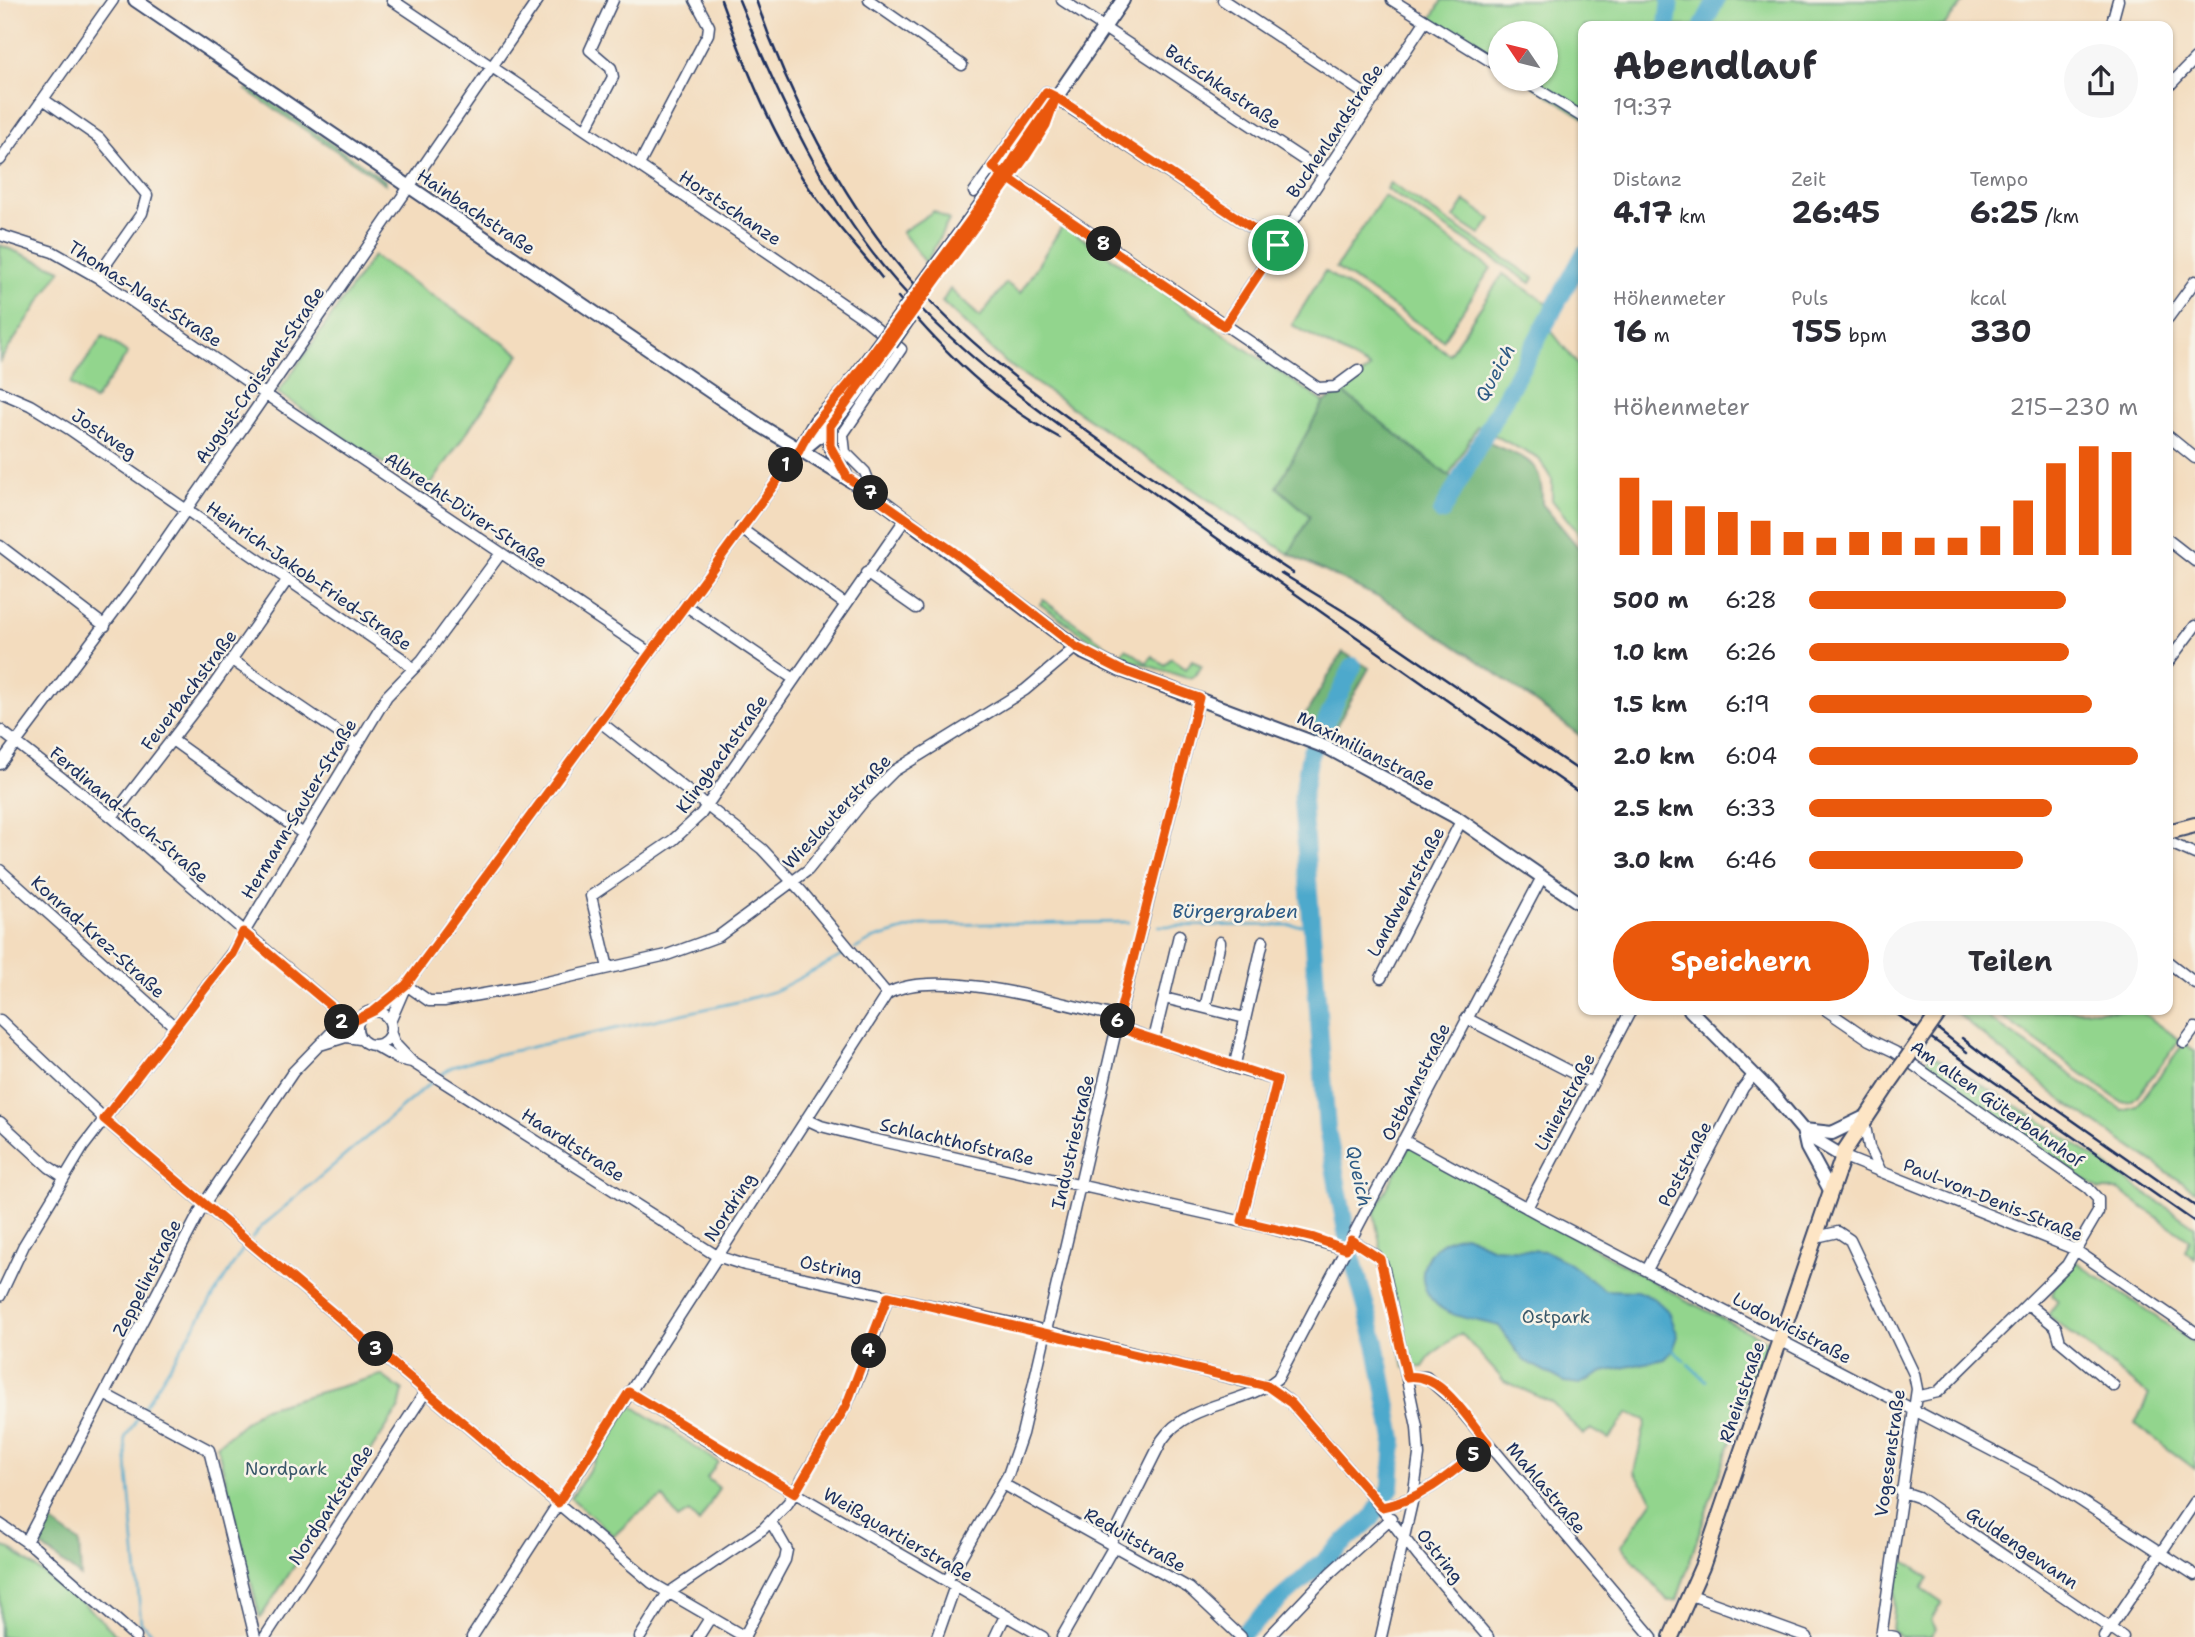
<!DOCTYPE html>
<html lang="de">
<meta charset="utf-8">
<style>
:root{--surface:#fff;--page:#f7f7f7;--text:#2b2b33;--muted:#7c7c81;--accent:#ea580c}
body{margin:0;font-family:"Shantell Sans",sans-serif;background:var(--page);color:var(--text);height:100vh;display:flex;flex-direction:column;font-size:26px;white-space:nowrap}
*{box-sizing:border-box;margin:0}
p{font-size:23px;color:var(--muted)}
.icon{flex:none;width:38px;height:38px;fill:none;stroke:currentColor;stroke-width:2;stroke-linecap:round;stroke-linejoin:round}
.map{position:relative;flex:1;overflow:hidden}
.drawer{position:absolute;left:1578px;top:21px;width:595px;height:994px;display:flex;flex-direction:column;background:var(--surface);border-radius:14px;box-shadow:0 2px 5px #0004}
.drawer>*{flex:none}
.needle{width:46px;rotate:305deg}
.controls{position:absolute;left:1488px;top:21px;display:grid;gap:14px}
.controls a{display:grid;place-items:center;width:70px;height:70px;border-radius:50%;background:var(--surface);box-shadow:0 2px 5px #0004;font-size:35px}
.pin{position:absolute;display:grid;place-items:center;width:60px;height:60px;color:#fff;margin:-30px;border:4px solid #fff;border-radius:50%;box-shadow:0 2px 7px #0007}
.km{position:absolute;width:35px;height:35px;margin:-18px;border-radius:50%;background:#222;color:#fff;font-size:19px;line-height:35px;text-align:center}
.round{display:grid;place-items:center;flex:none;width:74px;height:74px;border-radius:37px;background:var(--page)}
.overview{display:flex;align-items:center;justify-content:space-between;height:119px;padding:0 35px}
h1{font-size:38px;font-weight:700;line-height:52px}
.metrics{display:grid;grid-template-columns:repeat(3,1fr);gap:10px;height:119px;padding:7px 35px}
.metrics div{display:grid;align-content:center}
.metrics b{font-size:30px;font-weight:700}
.metrics small{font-size:19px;font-weight:400}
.metrics p{font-size:19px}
.chart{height:196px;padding:14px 35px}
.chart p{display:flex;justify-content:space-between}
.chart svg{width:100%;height:126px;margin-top:7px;stroke:var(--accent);stroke-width:6}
.action{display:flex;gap:14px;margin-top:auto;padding:14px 35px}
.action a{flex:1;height:80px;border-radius:42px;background:var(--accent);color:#fff;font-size:28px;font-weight:700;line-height:80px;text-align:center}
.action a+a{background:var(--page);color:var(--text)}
ul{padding:0 35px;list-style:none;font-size:23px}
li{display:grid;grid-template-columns:112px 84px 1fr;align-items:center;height:52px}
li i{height:18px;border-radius:9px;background:var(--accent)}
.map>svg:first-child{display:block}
.green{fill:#92d58d;stroke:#568276;stroke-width:2}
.forest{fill:#75b678;stroke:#48726b;stroke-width:2}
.water{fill:#4ea9cc;stroke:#346c95;stroke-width:2}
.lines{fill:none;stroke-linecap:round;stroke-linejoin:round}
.stream{stroke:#4ea9cc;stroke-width:2.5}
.river{stroke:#4ea9cc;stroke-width:18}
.minor-casing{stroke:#3b496c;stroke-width:13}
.tertiary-casing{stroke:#3b496c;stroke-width:16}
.secondary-casing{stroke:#3b496c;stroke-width:18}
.minor{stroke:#fff;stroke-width:10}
.tertiary{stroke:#fff;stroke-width:12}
.secondary{stroke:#fde5c5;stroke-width:14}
.rail{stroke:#1b2f5e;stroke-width:2.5}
.tertiary-bridge-casing{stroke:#3b496c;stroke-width:16;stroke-linecap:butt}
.secondary-bridge-casing{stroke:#3b496c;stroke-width:18;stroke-linecap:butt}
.tertiary-bridge{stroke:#fff;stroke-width:12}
.secondary-bridge{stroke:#fde5c5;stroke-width:14}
.route-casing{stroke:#fff;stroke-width:14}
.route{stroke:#ea580c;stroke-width:9}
.labels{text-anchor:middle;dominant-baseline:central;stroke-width:5;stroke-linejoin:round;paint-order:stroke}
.street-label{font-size:18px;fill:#1b2f5e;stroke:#f7f3e8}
.park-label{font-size:18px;fill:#39586a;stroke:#f7f3e8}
.water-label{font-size:19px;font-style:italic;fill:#2d5a84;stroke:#f7f3e8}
</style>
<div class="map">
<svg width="2195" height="1637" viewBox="0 0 2195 1637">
<rect width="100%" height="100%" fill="#f7f3e8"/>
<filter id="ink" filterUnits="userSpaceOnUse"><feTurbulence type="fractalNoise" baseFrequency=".0143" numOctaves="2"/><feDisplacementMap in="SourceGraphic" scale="14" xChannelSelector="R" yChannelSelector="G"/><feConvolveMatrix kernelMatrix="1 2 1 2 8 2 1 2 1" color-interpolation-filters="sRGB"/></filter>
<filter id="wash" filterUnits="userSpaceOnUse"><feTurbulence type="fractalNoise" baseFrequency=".00686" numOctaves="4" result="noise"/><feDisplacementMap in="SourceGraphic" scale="28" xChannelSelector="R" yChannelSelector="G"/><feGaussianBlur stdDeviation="1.57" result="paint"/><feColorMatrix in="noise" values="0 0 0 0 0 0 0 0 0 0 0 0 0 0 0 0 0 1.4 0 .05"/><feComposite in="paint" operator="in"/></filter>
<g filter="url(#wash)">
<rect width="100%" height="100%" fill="#f3dcbe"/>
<!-- green -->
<path class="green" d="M 1442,0 L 1965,0 L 1944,26 L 1584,26 L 1584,118 L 1523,79 L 1545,79 L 1545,33 L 1500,33 L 1500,64 L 1431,20 Z
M 250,88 L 386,181 L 386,184 L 246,90 Z
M 1390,183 L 1534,278 L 1531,283 L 1386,189 Z
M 1384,196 L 1491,268 L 1443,340 L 1336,268 Z
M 1465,201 L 1491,219 L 1480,235 L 1454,218 Z
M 934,211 L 949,220 L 926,263 L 902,232 Z
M 1063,225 L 1324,402 L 1277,487 L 1310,516 L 1289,554 L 1006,363 L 942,302 L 950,289 L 980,317 L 1006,283 L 1020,293 Z
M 0,245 L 61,270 L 0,361 Z
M 373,256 L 520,354 L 426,492 L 278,393 Z
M 1325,271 L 1449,354 L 1503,274 L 1551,306 L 1543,320 L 1584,373 L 1584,540 L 1552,500 L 1552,480 L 1539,459 L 1477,426 L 1449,476 L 1343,392 L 1370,368 L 1292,325 Z
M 103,336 L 128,353 L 94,401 L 70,384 Z
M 1043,600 L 1120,655 L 1126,648 L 1147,663 L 1152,656 L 1165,665 L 1171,658 L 1186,669 L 1192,660 L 1202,667 L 1193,677 L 1187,678 L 1111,654 L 1040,604 Z
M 1953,1010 L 1977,1010 L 2122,1110 L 2137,1106 L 2184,1043 L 2195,1051 L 2195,1191 L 2059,1098 Z
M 1993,1010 L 2139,1010 L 2180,1040 L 2137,1096 L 2131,1101 L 2121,1102 Z
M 1931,1054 L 2044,1123 L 2195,1227 L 2195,1259 L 2185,1251 L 2190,1240 L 2118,1190 L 2099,1190 L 1924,1065 Z
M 1410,1144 L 1684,1299 L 1769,1342 L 1720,1470 L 1677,1600 L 1668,1601 L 1621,1546 L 1653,1500 L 1634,1472 L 1646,1420 L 1628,1413 L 1609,1439 L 1591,1429 L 1583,1435 L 1553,1403 L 1504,1381 L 1461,1333 L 1431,1355 L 1423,1367 L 1404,1368 L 1374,1213 Z
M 2075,1261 L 2195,1344 L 2195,1469 L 2135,1424 L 2149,1395 L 2048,1315 L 2058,1301 L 2052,1295 L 2054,1287 Z
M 381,1375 L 403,1391 L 399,1408 L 260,1618 L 217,1445 L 261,1409 Z
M 631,1405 L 718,1462 L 707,1478 L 719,1488 L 699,1523 L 689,1512 L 678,1519 L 663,1497 L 636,1515 L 614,1536 L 571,1498 Z
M 0,1546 L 10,1549 L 83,1603 L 119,1637 L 0,1637 Z
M 1899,1557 L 1929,1578 L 1922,1588 L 1942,1602 L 1931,1620 L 1936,1629 L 1930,1637 L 1901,1637 L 1892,1631 Z"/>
<!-- forest -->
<path class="forest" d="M 1343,392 L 1460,485 L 1485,441 C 1524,460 1543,456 1542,504 L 1584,554 L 1582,737 L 1490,669 L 1390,603 L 1289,554 L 1310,516 L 1277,487 L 1324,402 Z
M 1343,652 L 1369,668 L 1331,735 L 1301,722 Z
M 48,1520 L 79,1542 L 81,1577 L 36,1542 Z"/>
<!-- water -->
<path class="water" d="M 1465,1235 L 1493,1248 L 1545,1251 L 1567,1262 L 1605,1290 L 1637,1291 L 1655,1299 L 1669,1312 L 1678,1336 L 1673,1350 L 1665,1359 L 1603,1372 L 1580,1384 L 1565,1382 L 1523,1360 L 1499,1326 C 1480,1320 1453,1319 1437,1305 C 1407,1278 1428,1238 1465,1235 Z"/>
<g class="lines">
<!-- stream -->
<path class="stream" d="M 1159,926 L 1310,925
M 855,949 L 871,940 L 921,925 L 1129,922
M 439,1076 L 452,1067 L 481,1058 L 737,1002 L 775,991 L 849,952
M 252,1238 L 261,1227 L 434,1080
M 1673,1350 L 1685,1361
M 1688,1364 L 1706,1381
M 157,1637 L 141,1623 L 125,1438 L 243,1249"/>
<!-- river -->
<path class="river" d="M 1667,26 L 1670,0
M 1703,26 L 1716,0
M 1442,512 L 1584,254
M 1238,1637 L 1372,1518 L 1391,1487 L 1394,1439 L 1376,1343 L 1348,1242 L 1327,1129 L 1302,800 L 1310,754 L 1353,666"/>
</g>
</g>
<g filter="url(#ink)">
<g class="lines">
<defs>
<path id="minor" d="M 392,0 L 769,253 L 866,320 L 901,349 L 843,434 L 845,452 L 865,472 L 874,495
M 869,0 L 962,65
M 1062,0 L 1325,174
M 1223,0 L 1374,100
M 1392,0 L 1500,67
M 2111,26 L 2118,0
M 1521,79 L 1584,118
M 2168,87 L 2195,59
M 43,99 L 99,138 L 147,195 L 142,213 L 97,277
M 586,129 L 613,77 L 611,68 L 590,50 L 613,0
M 0,160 L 113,0
M 639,165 L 708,34 L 709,26 L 695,0
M 993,167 L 1318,388 L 1335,387 L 1358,370
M 974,192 L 1046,92 L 1278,245
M 0,235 L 53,252 L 97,277 L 284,407 L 650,653
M 2168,318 L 2195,281
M 1224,326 L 1424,23
M 0,392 L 30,405 L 69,429 L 400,657 L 413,669
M 2168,436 L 2195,458
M 740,528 L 845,604
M 2168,540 L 2195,561
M 0,546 L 105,626
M 866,573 L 916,608
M 685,605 L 794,679
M 232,660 L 357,745
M 2168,662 L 2195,626
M 599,721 L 762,849 L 802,892 L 887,994
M 0,730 L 112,817 L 332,1007 L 345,1025
M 172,740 L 302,833
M 0,764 L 137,581 L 538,0
M 112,817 L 211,689 L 288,579
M 2168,842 L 2195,854
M 0,870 L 175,1027
M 1179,935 L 1164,998 L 1205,1008
M 1220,942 L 1205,1008 L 1245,1018
M 2168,962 L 2195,983
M 608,968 L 591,896 L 673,840 L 701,814 L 906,518
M 1381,978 L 1461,821
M 406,985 L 429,1001 L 444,1001 L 529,986 L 667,955 L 719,936 L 808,870 L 863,802 L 894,771 L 1025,690 L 1076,647
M 1826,1010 L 1870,1040 L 1895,1052 L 2088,1188 L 2098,1199 L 2098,1212 L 2067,1265 L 1938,1392 L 1916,1397
M357 1028a17 17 0 1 1 34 0a17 17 0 1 1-34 0Z
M 374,1011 L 406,985
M 1466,1018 L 1592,1083
M 0,1020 L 112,1126 L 652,1583 L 745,1637
M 390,1022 L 406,985 L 799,451
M 1117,1026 L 1234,1068
M 391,1034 L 395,1044 L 412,1062 L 717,1256 L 745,1265 L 1034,1328 L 1274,1389 L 1291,1403 L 1368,1491 L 1418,1556 L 1488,1637
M 1154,1039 L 1164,998
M 2184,1043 L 2195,1028
M 320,1045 L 346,1037 L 360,1039
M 375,1046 L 398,1059 L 412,1062
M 806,1119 L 821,1126 L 872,1139 L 1266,1227 L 1346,1249
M 1864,1121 L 1869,1147 L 1880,1170
M 0,1122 L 49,1167 L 64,1177
M 1403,1140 L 1542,1216 L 2052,1482 L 2195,1575
M 1842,1156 L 2074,1249 L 2195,1332
M 1527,1208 L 1631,1010
M 1242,1221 L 1277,1080 L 1234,1068 L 1263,941
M 1816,1237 L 1838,1232 L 1850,1240 L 1914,1374 L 1917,1389 L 1881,1637
M 1351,1240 L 1377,1256 L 1383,1265 L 1417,1427 L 1419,1455 L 1413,1498 L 1381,1637
M 1647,1270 L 1743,1088 L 1754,1074
M 0,1296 L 24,1245 L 83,1147 L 231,954 L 387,696 L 422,660 L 501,553
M 2028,1304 L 2056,1327 L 2060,1341 L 2114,1386
M 1407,1377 L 1426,1377 L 1451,1399 L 1652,1637
M 629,1392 L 728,1454 L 1043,1637
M 104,1394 L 209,1450 L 255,1637
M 1003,1484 L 1189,1588 L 1241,1637
M 1900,1491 L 1918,1497 L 2123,1637
M 1382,1507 C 1425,1499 1455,1470 1488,1443
M 0,1524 L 35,1548 L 136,1637
M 26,1542 L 204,1204 L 293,1072 L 331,1033 L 360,1018
M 1110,1544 L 1162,1440 C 1189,1401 1244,1406 1278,1378 L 1542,877
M 947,1581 L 1008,1475 L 1022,1434 L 1117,1026 L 1199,698
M 1691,1595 L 1807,1637
M 1881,1634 L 1895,1637
M 265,1637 L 426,1391
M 472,1637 L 887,994 C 934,965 1066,1005 1119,1017
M 640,1637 L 667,1594 L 763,1529 L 788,1503 L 846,1406 L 869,1352 L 888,1296
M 698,1637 L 710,1618
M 744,1637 L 785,1560 L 787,1550 L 771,1522
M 937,1637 L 955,1586
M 995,1637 L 1005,1616
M 1062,1637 L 1114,1546
M 1269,1637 L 1331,1572 L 1391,1518
M 2104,1637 L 2195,1502"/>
<path id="tertiary" d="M 135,0 L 761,426 L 874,495 L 1084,653 L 1121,670 L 1328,748 L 1454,816 L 1584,906
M 1012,162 L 1123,0
M 830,426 L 830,446 L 845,474
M 799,450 L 816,421 L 844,392 L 876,348
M 799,451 C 839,427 864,381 891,344
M 1690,1010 L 1769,1090 L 1807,1135 L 1842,1156
M 1803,1130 L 1807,1148 L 1831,1192
M 1804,1130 L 1832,1133 L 1863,1118"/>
<path id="secondary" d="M 2168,832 L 2195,825
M 1671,1637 L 1702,1567 L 1845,1150 L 1888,1085"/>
</defs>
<!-- minor casing -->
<use href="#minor" class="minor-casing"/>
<!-- tertiary casing -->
<use href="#tertiary" class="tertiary-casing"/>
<!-- secondary casing -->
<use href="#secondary" class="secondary-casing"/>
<!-- minor -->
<use href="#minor" class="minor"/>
<!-- tertiary -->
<use href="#tertiary" class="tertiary"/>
<!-- secondary -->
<use href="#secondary" class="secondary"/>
<!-- rail -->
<path class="rail" d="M 721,0 C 746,68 773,140 817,199 C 837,226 861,252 882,278
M 739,0 C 779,99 826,203 898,284 C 972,367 1061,427 1151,491 C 1294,594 1439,695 1584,796
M 756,0 C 789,96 839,194 905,273 C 962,340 1033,393 1105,444 C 1167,488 1229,531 1293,573
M 898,297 C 945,353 995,403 1060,438
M 1281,573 L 1363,623 L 1584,774
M 1891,1010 L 2195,1222
M 1914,1010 L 1967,1052
M 1962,1038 L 2025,1087 L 2195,1206"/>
<defs>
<path id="tertiary-bridge" d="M 891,344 L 909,318
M 876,348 L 1012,162"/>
<path id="secondary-bridge" d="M 1888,1085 L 1941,1010"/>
</defs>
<!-- tertiary-bridge casing -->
<use href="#tertiary-bridge" class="tertiary-bridge-casing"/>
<!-- secondary-bridge casing -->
<use href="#secondary-bridge" class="secondary-bridge-casing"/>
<!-- tertiary-bridge -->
<use href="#tertiary-bridge" class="tertiary-bridge"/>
<!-- secondary-bridge -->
<use href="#secondary-bridge" class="secondary-bridge"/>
</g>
</g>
<g class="lines" filter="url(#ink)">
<defs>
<path id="route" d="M 1278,245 L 1056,97 L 1017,154 L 1012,162 C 962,232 911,301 860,370 C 840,398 813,420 799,451 L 406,985 L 374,1011 L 345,1025 L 332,1007 L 243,932 L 232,954 L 104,1119 L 558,1503 L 629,1392 L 795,1493 L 846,1406 L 888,1296 L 1267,1386 L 1291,1403 L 1382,1507 C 1425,1499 1455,1470 1488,1443 C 1468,1420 1441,1371 1407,1377 L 1380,1259 L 1351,1240 L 1346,1249 L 1314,1238 L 1242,1221 L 1277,1080 L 1116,1027 L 1199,698 L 1121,670 L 1076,647 L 954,552 L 847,477 L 830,446 L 830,426 L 1026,156 L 1046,125 L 1056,97 L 1046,92 L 993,167 L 1018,185 L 1224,326 L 1278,245"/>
</defs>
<!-- route casing -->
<use href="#route" class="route-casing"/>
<!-- route -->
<use href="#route" class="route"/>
</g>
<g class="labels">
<!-- street labels -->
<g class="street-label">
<text transform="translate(1223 87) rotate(34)">Batschkastraße</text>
<text transform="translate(1335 131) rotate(-56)">Buchenlandstraße</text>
<text transform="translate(730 208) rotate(34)">Horstschanze</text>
<text transform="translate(476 212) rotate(34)">Hainbachstraße</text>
<text transform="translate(145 294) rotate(33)">Thomas-Nast-Straße</text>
<text transform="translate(260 375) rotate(-55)">August-Croissant-Straße</text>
<text transform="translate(104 434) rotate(34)">Jostweg</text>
<text transform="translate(466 510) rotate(34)">Albrecht-Dürer-Straße</text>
<text transform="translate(309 576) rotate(35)">Heinrich-Jakob-Fried-Straße</text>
<text transform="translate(189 690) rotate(-53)">Feuerbachstraße</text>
<text transform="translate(1366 751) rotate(27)">Maximilianstraße</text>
<text transform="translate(722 754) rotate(-54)">Klingbachstraße</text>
<text transform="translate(299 809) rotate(-59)">Hermann-Sauter-Straße</text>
<text transform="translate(837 812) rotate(-47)">Wieslauterstraße</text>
<text transform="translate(129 815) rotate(40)">Ferdinand-Koch-Straße</text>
<text transform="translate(1406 892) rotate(-62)">Landwehrstraße</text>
<text transform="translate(98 937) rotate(42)">Konrad-Krez-Straße</text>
<text transform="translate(1416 1082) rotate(-63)">Ostbahnstraße</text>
<text transform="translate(1565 1102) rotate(-62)">Linienstraße</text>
<text transform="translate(1997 1104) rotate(35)">Am alten Güterbahnhof</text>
<text transform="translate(957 1142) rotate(13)">Schlachthofstraße</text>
<text transform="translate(1073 1142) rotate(-77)">Industriestraße</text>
<text transform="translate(573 1145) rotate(33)">Haardtstraße</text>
<text transform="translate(1685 1164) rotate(-62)">Poststraße</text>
<text transform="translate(1993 1200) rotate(22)">Paul-von-Denis-Straße</text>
<text transform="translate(730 1207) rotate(-57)">Nordring</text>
<text transform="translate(831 1268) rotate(12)">Ostring</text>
<text transform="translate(147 1278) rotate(-63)">Zeppelinstraße</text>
<text transform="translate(1792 1328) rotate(28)">Ludowicistraße</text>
<text transform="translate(1742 1392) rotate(-71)">Rheinstraße</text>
<text transform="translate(1890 1453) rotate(-82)">Vogesenstraße</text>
<text transform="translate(1546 1488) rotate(50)">Mahlastraße</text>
<text transform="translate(331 1505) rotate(-57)">Nordparkstraße</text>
<text transform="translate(898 1535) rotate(30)">Weißquartierstraße</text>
<text transform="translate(1135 1540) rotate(29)">Reduitstraße</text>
<text transform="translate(2022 1548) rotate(34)">Guldengewann</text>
<text transform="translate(1440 1556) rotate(52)">Ostring</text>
</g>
<!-- park labels -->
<g class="park-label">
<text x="1556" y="1317">Ostpark</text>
<text x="286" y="1469">Nordpark</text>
</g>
<!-- water labels -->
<g class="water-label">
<text transform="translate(1495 373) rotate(-61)">Queich</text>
<text x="1235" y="911">Bürgergraben</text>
<text transform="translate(1359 1176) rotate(78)">Queich</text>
</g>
</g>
</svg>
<div class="controls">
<a><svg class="needle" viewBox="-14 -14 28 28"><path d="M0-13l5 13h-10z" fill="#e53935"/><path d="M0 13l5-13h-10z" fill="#7c7c81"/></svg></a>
</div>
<div class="pin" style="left:1278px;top:245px;background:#1e9e55"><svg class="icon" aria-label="arrive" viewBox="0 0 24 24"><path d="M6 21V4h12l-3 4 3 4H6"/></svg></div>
<b class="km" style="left:786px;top:465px">1</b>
<b class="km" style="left:342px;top:1022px">2</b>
<b class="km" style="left:376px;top:1349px">3</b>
<b class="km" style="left:869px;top:1351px">4</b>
<b class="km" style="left:1474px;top:1455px">5</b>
<b class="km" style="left:1118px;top:1021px">6</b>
<b class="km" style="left:871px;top:493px">7</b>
<b class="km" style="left:1104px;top:244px">8</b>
<section class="drawer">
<div class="overview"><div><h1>Abendlauf</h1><p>19:37</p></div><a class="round"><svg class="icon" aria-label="share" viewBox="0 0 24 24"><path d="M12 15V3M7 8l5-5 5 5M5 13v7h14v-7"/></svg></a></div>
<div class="metrics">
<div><p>Distanz</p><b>4.17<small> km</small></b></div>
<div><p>Zeit</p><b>26:45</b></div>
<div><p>Tempo</p><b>6:25<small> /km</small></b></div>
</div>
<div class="metrics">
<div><p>Höhenmeter</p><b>16<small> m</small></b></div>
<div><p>Puls</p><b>155<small> bpm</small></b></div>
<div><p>kcal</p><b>330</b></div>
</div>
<div class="chart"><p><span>Höhenmeter</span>215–230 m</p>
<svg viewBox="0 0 160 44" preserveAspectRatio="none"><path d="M5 44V17M15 44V25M25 44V27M35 44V29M45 44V32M55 44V36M65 44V38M75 44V36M85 44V36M95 44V38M105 44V38M115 44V34M125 44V25M135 44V12M145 44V6M155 44V8"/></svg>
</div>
<ul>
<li><b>500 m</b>6:28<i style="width:78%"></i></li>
<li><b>1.0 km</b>6:26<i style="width:79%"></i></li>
<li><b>1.5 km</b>6:19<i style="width:86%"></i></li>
<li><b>2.0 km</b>6:04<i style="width:100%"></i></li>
<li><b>2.5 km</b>6:33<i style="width:74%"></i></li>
<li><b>3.0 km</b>6:46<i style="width:65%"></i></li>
</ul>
<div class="action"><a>Speichern</a><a>Teilen</a></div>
</section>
</div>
